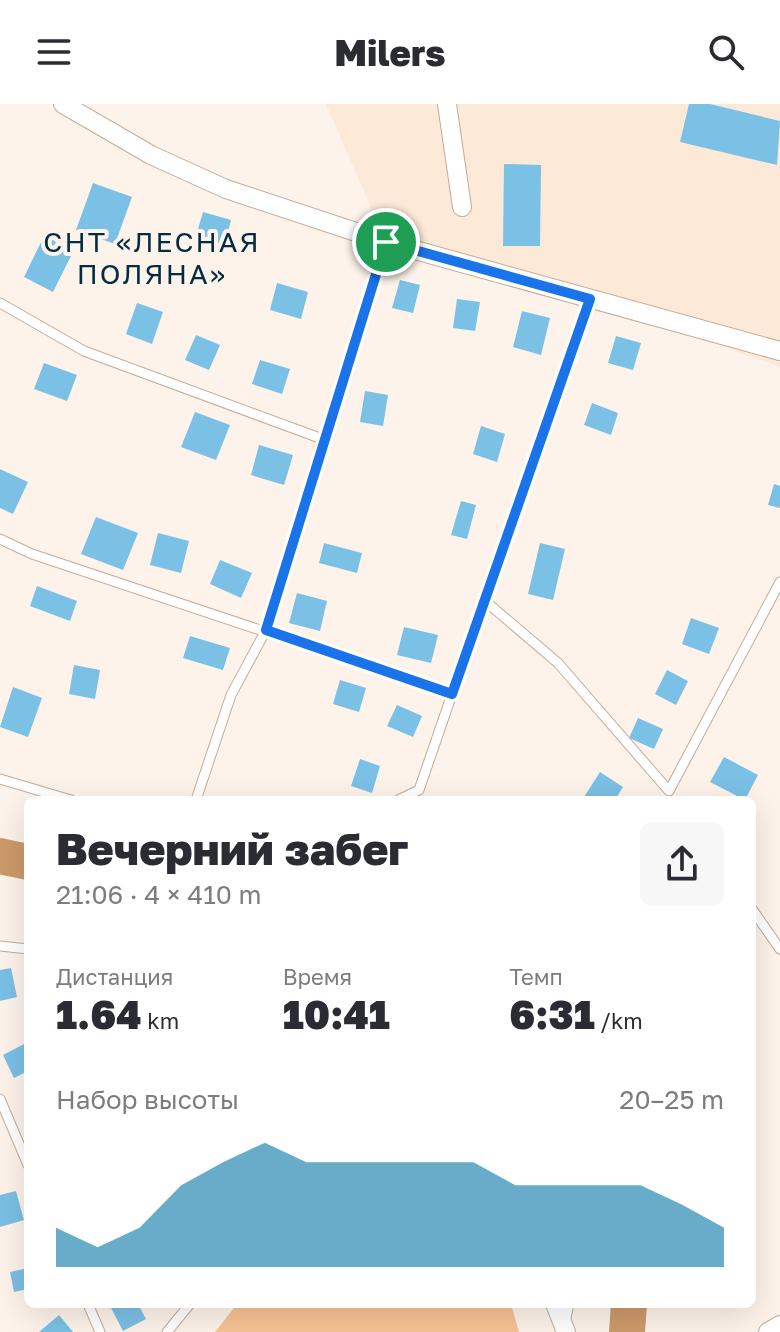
<!DOCTYPE html>
<html lang="ru">
<meta charset="utf-8">
<style>
:root{--surface:#fff;--page:#f7f7f7;--text:#2b2b33;--muted:#7c7c81;--accent:#2989b4}
body{margin:0;font-family:"Golos Text",sans-serif;background:var(--page);color:var(--text);height:100vh;display:flex;flex-direction:column;font-size:30px;white-space:nowrap}
*{box-sizing:border-box;margin:0}
p{font-size:26px;color:var(--muted)}
.icon{flex:none;width:44px;height:44px;fill:none;stroke:currentColor;stroke-width:2;stroke-linecap:round;stroke-linejoin:round}
.map{position:relative;flex:1;overflow:hidden}
.side{position:absolute;left:24px;top:692px;width:732px;height:512px;display:flex;flex-direction:column;background:var(--surface);border-radius:12px;box-shadow:0 8px 32px #0002}
.side>*{flex:none}
.pin{position:absolute;display:grid;place-items:center;width:68px;height:68px;color:#fff;margin:-34px;border:4px solid #fff;border-radius:50%;box-shadow:0 2px 8px #0007}
.round{display:grid;place-items:center;flex:none;width:84px;height:84px;border-radius:12px;background:var(--page)}
.overview{display:flex;align-items:center;justify-content:space-between;height:136px;padding:0 32px}
h1{font-size:44px;font-weight:800;line-height:60px}
.metrics{display:grid;grid-template-columns:repeat(3,1fr);gap:12px;height:136px;padding:8px 32px}
.metrics div{display:grid;align-content:center}
.metrics b{font-size:40px;font-weight:800}
.metrics small{font-size:22px;font-weight:400}
.metrics p{font-size:22px}
.chart{height:224px;padding:16px 32px}
.chart p{display:flex;justify-content:space-between}
.chart svg{width:100%;height:144px;margin-top:8px;fill:var(--accent);opacity:.7}
header{display:flex;justify-content:space-between;align-items:center;height:104px;padding:0 32px;background:var(--surface);font-size:36px;font-weight:800}
.map>svg:first-child{display:block}
.built{fill:#fce9d8}
.green{fill:#f6c394}
.lines{fill:none;stroke-linecap:round;stroke-linejoin:round}
.river{stroke:#cc9a6a;stroke-width:36}
.building{fill:#7bc0e5}
.lane-casing{stroke:#c3ac96;stroke-width:11}
.street-casing{stroke:#c3ac96;stroke-width:20}
.lane{stroke:#fff;stroke-width:9}
.street{stroke:#fff;stroke-width:18}
.route-casing{stroke:#fff;stroke-width:16}
.route{stroke:#1a73e8;stroke-width:10}
.labels{text-anchor:middle;dominant-baseline:central;stroke-width:8;stroke-linejoin:round;paint-order:stroke}
.neighbourhood-label{font-size:28px;letter-spacing:2px;fill:#002d42;stroke:#fdf3ea}
</style>
<header><svg class="icon" aria-label="menu" viewBox="0 0 24 24"><path d="M4 6h16M4 12h16M4 18h16"/></svg>Milers<svg class="icon" aria-label="search" viewBox="0 0 24 24"><circle cx="10" cy="10" r="6"/><path d="M15 15l6 6"/></svg></header>
<div class="map">
<svg width="780" height="1228" viewBox="0 0 780 1228">
<rect width="100%" height="100%" fill="#fdf3ea"/>
<!-- built -->
<path class="built" d="M 326,0 L 780,0 L 780,263 L 590,195 L 386,138 Z"/>
<!-- green -->
<path class="green" d="M 237,1200 L 511,1200 L 519,1228 L 215,1228 Z"/>
<g class="lines">
<!-- river -->
<path class="river" d="M 0,752 L 28,758
M 627,1228 L 629,1200"/>
</g>
<!-- building -->
<path class="building" d="M 689,0 L 710,0 L 780,17 L 777,61 L 680,38 Z
M 504,60 L 541,61 L 540,142 L 503,142 Z
M 93,79 L 132,93 L 115,140 L 76,126 Z
M 203,108 L 231,116 L 223,147 L 194,139 Z
M 44,132 L 74,146 L 53,188 L 24,173 Z
M 400,176 L 420,181 L 413,209 L 392,204 Z
M 277,179 L 308,188 L 301,215 L 270,206 Z
M 457,195 L 480,198 L 475,227 L 453,224 Z
M 137,199 L 163,208 L 152,240 L 126,230 Z
M 522,207 L 550,214 L 541,251 L 513,243 Z
M 196,231 L 220,241 L 209,266 L 185,256 Z
M 616,232 L 641,239 L 633,266 L 608,259 Z
M 260,256 L 290,265 L 282,290 L 252,280 Z
M 44,259 L 77,271 L 67,297 L 34,285 Z
M 365,287 L 388,291 L 383,322 L 360,318 Z
M 592,299 L 618,309 L 611,331 L 584,321 Z
M 195,308 L 230,321 L 216,356 L 181,343 Z
M 481,322 L 505,330 L 497,358 L 473,350 Z
M 259,341 L 293,351 L 284,381 L 251,371 Z
M 0,365 L 28,378 L 13,410 L 0,404 Z
M 774,380 L 780,382 L 780,404 L 768,401 Z
M 461,397 L 476,401 L 467,435 L 451,431 Z
M 96,413 L 138,429 L 123,466 L 81,450 Z
M 158,429 L 189,437 L 181,469 L 150,461 Z
M 324,439 L 362,449 L 357,469 L 319,459 Z
M 540,439 L 565,445 L 553,496 L 528,490 Z
M 220,456 L 252,469 L 241,494 L 210,480 Z
M 37,482 L 77,497 L 70,517 L 30,502 Z
M 297,489 L 327,497 L 320,527 L 289,519 Z
M 691,514 L 719,524 L 709,550 L 682,540 Z
M 404,523 L 438,531 L 431,559 L 397,551 Z
M 190,532 L 230,544 L 223,566 L 183,554 Z
M 74,561 L 100,566 L 95,595 L 69,590 Z
M 667,566 L 688,577 L 676,601 L 655,590 Z
M 340,576 L 366,584 L 359,608 L 333,600 Z
M 13,583 L 42,594 L 28,633 L 0,623 Z
M 397,601 L 422,612 L 413,633 L 387,622 Z
M 638,614 L 663,625 L 654,645 L 629,634 Z
M 724,653 L 758,671 L 745,696 L 710,678 Z
M 360,655 L 380,662 L 372,689 L 351,682 Z
M 600,668 L 623,683 L 615,696 L 584,693 Z
M 11,864 L 17,893 L 0,897 L 0,866 Z
M 28,938 L 28,967 L 14,974 L 3,951 Z
M 16,1087 L 24,1116 L 0,1123 L 0,1091 Z
M 28,1164 L 28,1185 L 14,1188 L 10,1168 Z
M 109,1200 L 138,1200 L 146,1215 L 123,1227 Z
M 59,1211 L 73,1228 L 39,1228 Z"/>
<g class="lines">
<defs>
<path id="lane" d="M 0,199 L 84,247 L 325,336
M 0,435 L 32,450 L 452,590 L 590,195
M 484,496 L 558,559 L 669,687 L 780,478
M 0,675 L 71,696
M 196,696 L 231,591 L 266,526 L 386,138
M 398,696 L 419,686 L 452,590
M 752,805 L 780,845
M 0,842 L 28,845
M 0,995 L 28,1061
M 88,1200 L 100,1228
M 565,1218 L 569,1200
M 167,1228 L 190,1200"/>
<path id="street" d="M 63,0 L 151,51 L 226,85 L 386,138 L 780,247
M 447,0 L 462,103
M 555,1200 L 566,1228
M 768,1228 L 780,1221"/>
</defs>
<!-- lane casing -->
<use href="#lane" class="lane-casing"/>
<!-- street casing -->
<use href="#street" class="street-casing"/>
<!-- lane -->
<use href="#lane" class="lane"/>
<!-- street -->
<use href="#street" class="street"/>
</g>
<g class="lines">
<defs>
<path id="route" d="M 386,138 L 590,195 L 452,590 L 266,526 Z"/>
</defs>
<!-- route casing -->
<use href="#route" class="route-casing"/>
<!-- route -->
<use href="#route" class="route"/>
</g>
<g class="labels">
<!-- neighbourhood labels -->
<g class="neighbourhood-label">
<text x="152" y="137">СНТ «ЛЕСНАЯ<tspan x="152" dy="32">ПОЛЯНА»</tspan></text>
</g>
</g>
</svg>
<div class="pin" style="left:386px;top:138px;background:#1e9e55"><svg class="icon" aria-label="arrive" viewBox="0 0 24 24"><path d="M6 21V4h12l-3 4 3 4H6"/></svg></div>
<section class="side">
<div class="overview"><div><h1>Вечерний забег</h1><p>21:06 · 4 × 410 m</p></div><a class="round"><svg class="icon" aria-label="share" viewBox="0 0 24 24"><path d="M12 15V3M7 8l5-5 5 5M5 13v7h14v-7"/></svg></a></div>
<div class="metrics">
<div><p>Дистанция</p><b>1.64<small> km</small></b></div>
<div><p>Время</p><b>10:41</b></div>
<div><p>Темп</p><b>6:31<small> /km</small></b></div>
</div>
<div class="chart"><p><span>Набор высоты</span>20–25 m</p>
<svg viewBox="0 0 160 44" preserveAspectRatio="none"><path d="M0 44V32L10 38L20 32L30 19L40 12L50 6L60 12L70 12L80 12L90 12L100 12L110 19L120 19L130 19L140 19L150 25L160 32V44z"/></svg>
</div>
</section>
</div>
